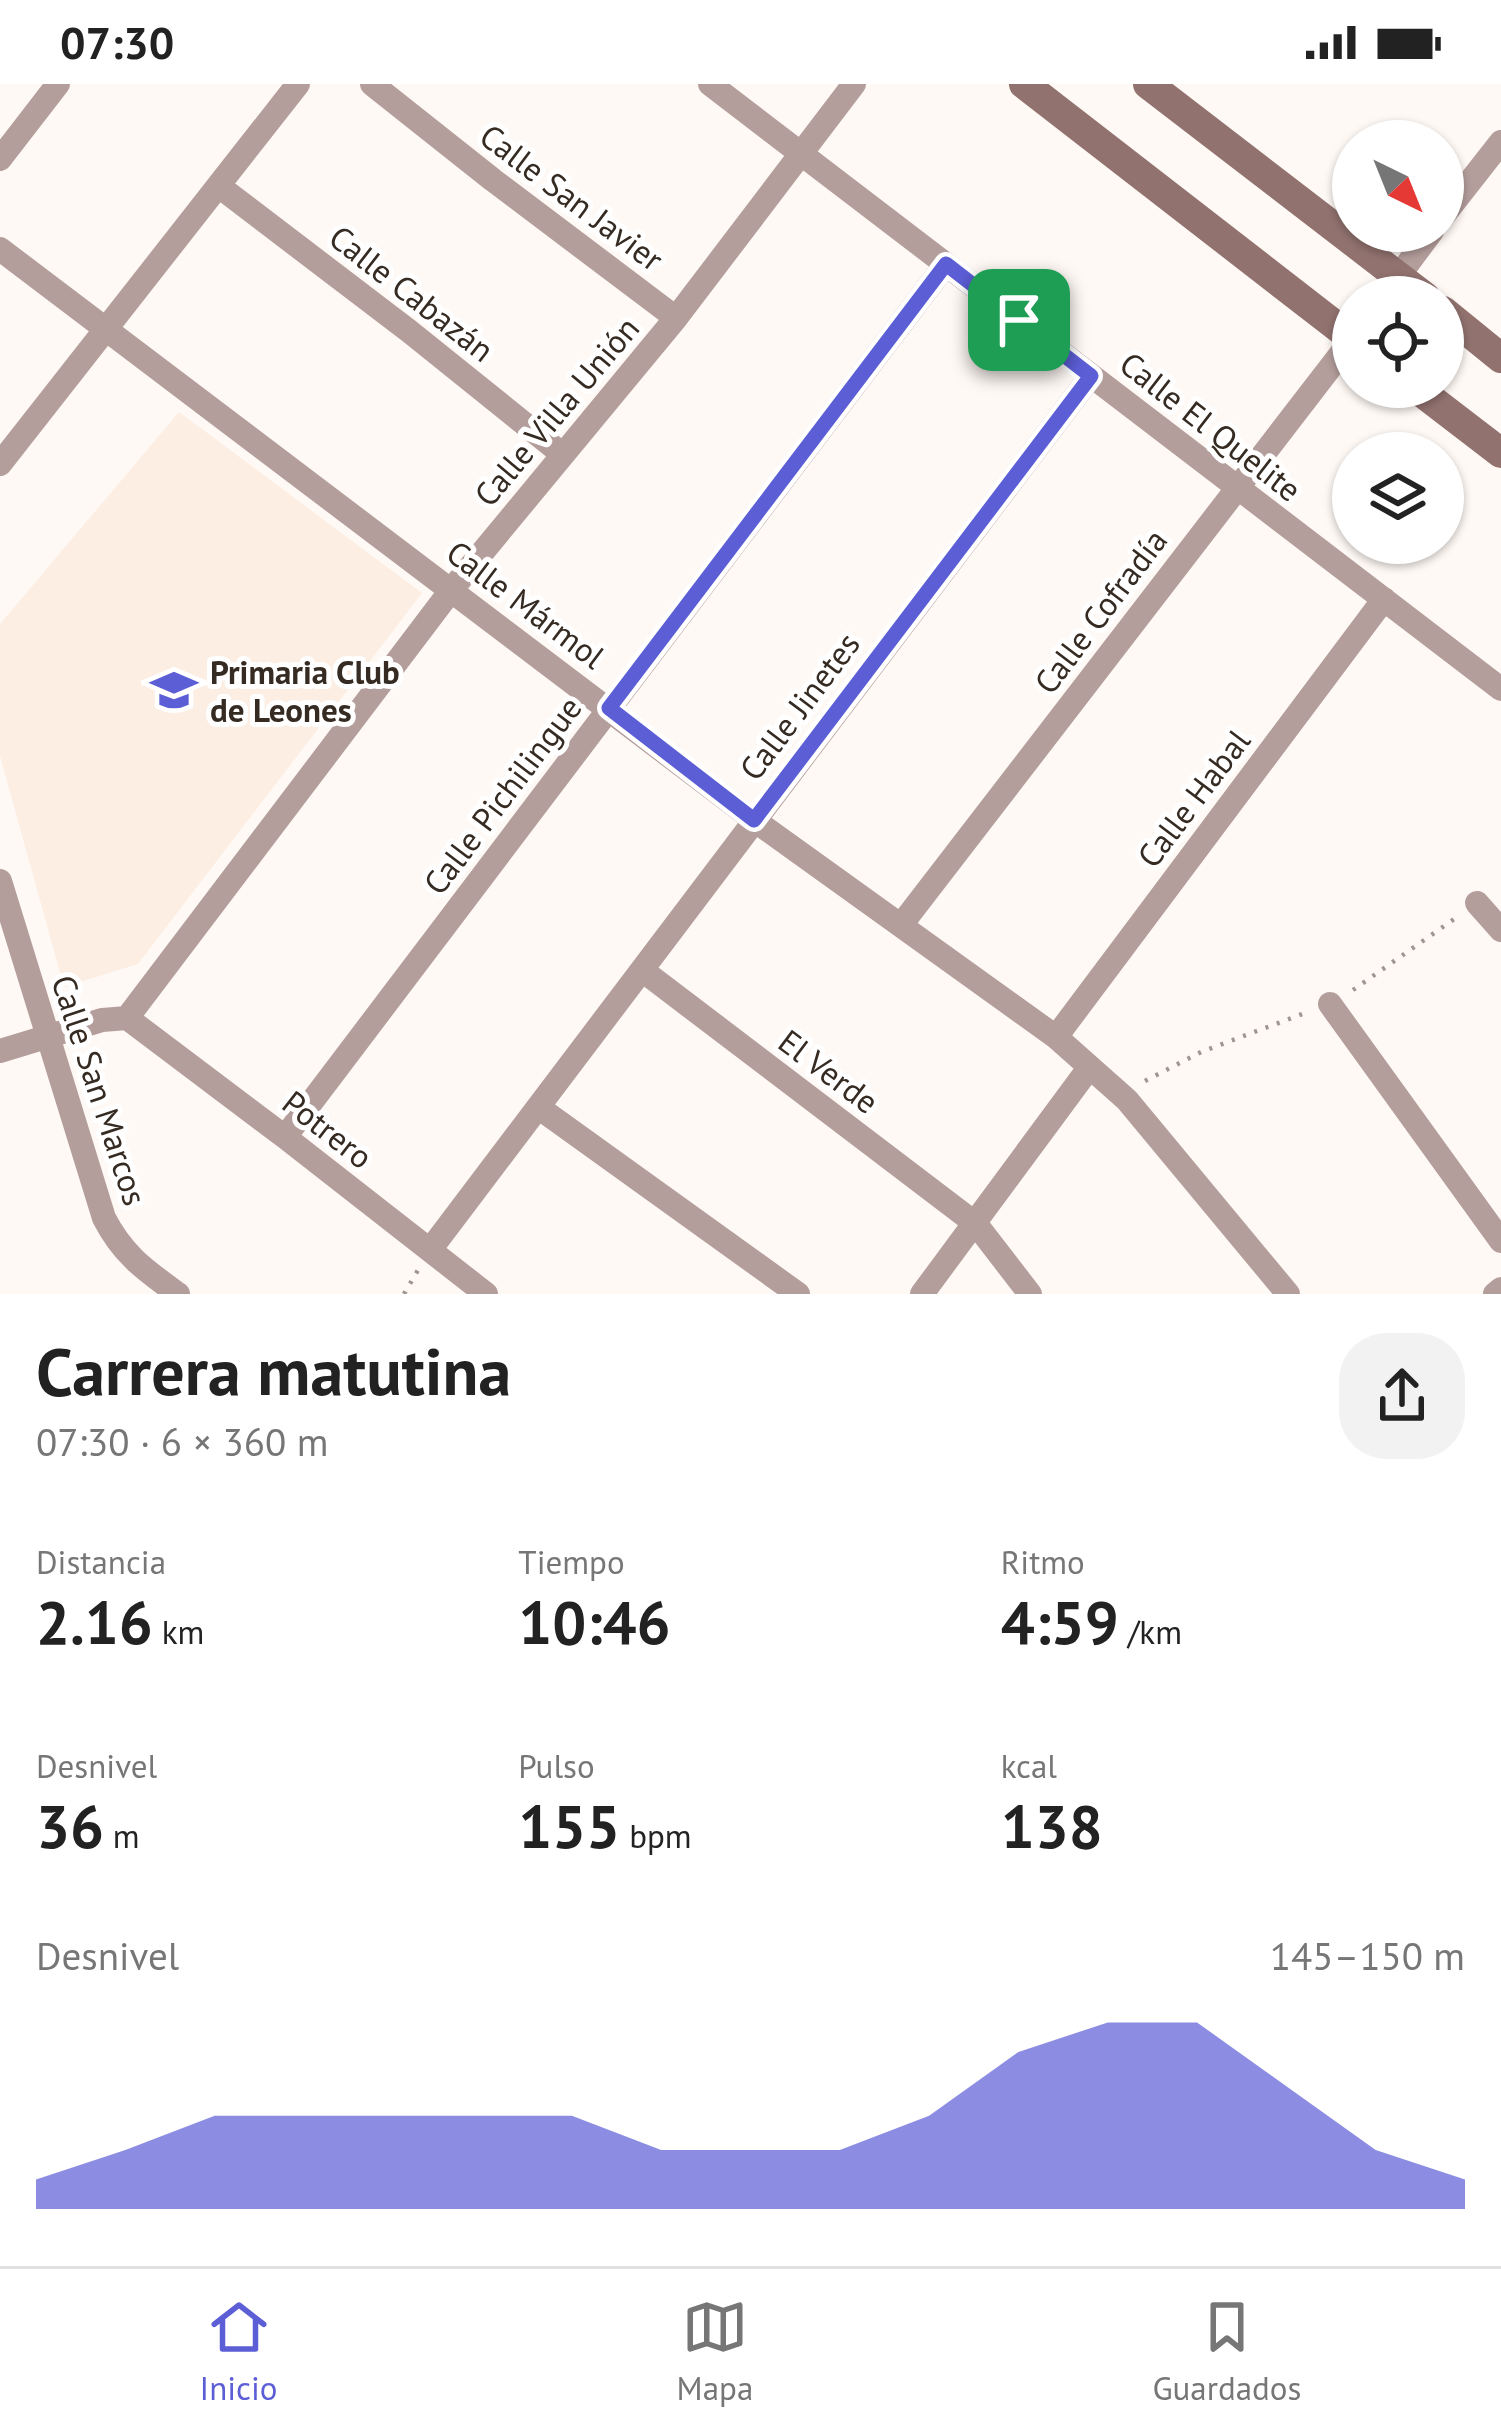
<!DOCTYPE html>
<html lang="es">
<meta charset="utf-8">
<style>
:root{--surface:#fff;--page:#f2f2f2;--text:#222;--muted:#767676;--line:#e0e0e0;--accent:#5c5ed6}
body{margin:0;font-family:"PT Sans",sans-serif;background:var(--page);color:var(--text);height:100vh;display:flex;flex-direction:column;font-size:45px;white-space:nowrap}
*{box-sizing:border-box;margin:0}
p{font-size:39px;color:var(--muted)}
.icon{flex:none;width:66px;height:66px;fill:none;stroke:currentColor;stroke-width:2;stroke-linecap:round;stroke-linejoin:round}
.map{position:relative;height:1210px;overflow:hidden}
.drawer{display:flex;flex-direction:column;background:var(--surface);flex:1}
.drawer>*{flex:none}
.needle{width:78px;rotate:137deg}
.buttons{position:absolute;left:1332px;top:36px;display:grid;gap:24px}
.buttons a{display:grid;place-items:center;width:132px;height:132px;border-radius:50%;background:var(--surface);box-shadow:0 3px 9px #0004;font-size:60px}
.pin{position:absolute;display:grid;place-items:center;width:102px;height:102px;color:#fff;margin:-51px;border-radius:24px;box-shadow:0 6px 18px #0006}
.round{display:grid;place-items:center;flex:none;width:126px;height:126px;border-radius:48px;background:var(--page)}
.overview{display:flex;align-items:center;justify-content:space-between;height:204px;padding:0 36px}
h1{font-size:66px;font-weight:700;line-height:90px}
.metrics{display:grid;grid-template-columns:repeat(3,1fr);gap:18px;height:204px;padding:12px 36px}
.metrics div{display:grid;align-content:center}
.metrics b{font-size:60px;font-weight:700}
.metrics small{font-size:33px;font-weight:400}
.metrics p{font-size:33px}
.chart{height:336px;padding:24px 36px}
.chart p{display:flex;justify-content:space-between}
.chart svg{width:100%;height:216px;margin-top:12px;fill:var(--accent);opacity:.7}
.status{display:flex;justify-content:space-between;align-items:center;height:84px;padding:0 60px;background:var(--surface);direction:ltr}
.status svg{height:33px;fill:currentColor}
.tabs{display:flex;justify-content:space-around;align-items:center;height:168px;border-top:3px solid var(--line);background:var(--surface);font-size:33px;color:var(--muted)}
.tabs a{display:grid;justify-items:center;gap:6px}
.tabs .active{color:var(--accent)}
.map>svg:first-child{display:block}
.built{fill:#fceee3}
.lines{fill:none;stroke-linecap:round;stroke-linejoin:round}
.path{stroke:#9e968f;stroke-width:4.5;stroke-dasharray:3 9;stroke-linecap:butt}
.street{stroke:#b49e9c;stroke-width:24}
.secondary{stroke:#91726f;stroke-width:30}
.route-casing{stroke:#fff;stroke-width:24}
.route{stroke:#5c5ed6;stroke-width:15}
.labels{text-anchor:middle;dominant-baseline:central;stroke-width:10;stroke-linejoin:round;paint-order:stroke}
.street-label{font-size:33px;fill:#352b22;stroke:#fff}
.poi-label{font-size:33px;font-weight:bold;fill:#352b22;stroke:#fff;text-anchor:start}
</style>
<div class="status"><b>07:30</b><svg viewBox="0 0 49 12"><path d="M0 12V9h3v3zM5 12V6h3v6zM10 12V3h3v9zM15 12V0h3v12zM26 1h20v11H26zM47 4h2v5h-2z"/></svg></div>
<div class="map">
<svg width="1501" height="1210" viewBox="0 0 1501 1210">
<rect width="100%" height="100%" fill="#fff9f5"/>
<!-- built -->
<path class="built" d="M 179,328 L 422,509 L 138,880 L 64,903 L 0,672 L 0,540 Z"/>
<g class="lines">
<!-- path -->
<path class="path" d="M 1353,906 L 1457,833
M 1145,997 L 1201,968 L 1305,929
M 404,1210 L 418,1186"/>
<!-- street -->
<path class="street" d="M 372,0 L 493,96 L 676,234
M 710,0 L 1501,605
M 0,75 L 58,0
M 220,103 L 409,247 L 562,370
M 1443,132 L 1501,58
M 0,165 L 754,736 L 1056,953 L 1127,1016 L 1288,1210
M 1383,213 L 1432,147
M 0,380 L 298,0
M 0,797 L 104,1134 C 123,1171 145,1186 178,1210
M 1477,819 L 1501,846
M 901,841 L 1353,254
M 642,886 L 976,1140 L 1030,1210
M 1330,920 L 1501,1157
M 127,934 L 285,1053 L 486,1210
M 1056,953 L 1384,515
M 0,967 L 102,936 L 127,934 L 452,505 L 676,234 L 854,0
M 538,1023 L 798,1210
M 285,1053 L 946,180
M 430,1166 L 1091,292
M 922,1210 L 1089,984
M 1495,1210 L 1501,1205"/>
<!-- secondary -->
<path class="secondary" d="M 1024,0 L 1353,255
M 1148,0 L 1425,213
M 1443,227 L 1501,274
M 1415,303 L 1501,369"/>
</g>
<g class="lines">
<defs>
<path id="route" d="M 946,180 L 1091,292 L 754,736 L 609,624 Z"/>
</defs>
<!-- route casing -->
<use href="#route" class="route-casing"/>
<!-- route -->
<use href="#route" class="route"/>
</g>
<!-- icons -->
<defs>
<symbol id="school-bare" viewBox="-9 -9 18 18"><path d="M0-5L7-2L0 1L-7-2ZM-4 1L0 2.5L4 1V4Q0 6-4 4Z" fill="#5c5ed6" stroke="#fff" stroke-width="2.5" paint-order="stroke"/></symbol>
</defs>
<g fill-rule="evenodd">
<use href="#school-bare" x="141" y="573" width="66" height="66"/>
</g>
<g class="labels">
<!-- street labels -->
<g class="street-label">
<text transform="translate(572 113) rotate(37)">Calle San Javier</text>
<text transform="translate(412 209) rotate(38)">Calle Cabazán</text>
<text transform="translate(556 327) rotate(-50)">Calle Villa Unión</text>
<text transform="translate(1211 342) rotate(38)">Calle El Quelite</text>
<text transform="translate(526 520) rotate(37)">Calle Mármol</text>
<text transform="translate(1100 527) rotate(-53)">Calle Cofradía</text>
<text transform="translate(799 622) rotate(-53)">Calle Jinetes</text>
<text transform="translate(502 711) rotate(-53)">Calle Pichilingue</text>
<text transform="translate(1193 714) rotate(-53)">Calle Habal</text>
<text transform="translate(829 987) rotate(37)">El Verde</text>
<text transform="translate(100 1006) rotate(72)">Calle San Marcos</text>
<text transform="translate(328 1045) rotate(38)">Potrero</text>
</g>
<!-- poi labels -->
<g class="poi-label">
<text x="210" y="587">Primaria Club<tspan x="210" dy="38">de Leones</tspan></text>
</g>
</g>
</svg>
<div class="buttons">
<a><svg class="needle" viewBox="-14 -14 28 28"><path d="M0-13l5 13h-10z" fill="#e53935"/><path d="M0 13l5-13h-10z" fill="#767676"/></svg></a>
<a><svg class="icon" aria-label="locate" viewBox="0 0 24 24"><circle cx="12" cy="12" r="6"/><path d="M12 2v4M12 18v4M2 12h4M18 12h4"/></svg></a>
<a><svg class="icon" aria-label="layers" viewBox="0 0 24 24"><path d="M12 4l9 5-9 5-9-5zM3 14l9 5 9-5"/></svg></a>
</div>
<div class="pin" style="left:1019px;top:236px;background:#1e9e55"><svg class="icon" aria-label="arrive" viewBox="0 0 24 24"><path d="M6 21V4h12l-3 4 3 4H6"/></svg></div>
</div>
<section class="drawer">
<div class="overview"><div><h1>Carrera matutina</h1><p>07:30 · 6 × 360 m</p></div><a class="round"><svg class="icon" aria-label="share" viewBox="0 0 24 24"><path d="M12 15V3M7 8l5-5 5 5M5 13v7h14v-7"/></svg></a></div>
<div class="metrics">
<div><p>Distancia</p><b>2.16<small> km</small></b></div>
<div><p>Tiempo</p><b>10:46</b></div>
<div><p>Ritmo</p><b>4:59<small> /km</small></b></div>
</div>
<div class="metrics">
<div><p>Desnivel</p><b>36<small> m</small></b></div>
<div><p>Pulso</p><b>155<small> bpm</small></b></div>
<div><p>kcal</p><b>138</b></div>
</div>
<div class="chart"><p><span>Desnivel</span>145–150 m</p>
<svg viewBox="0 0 160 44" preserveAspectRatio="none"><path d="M0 44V38L10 32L20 25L30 25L40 25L50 25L60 25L70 32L80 32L90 32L100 25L110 12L120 6L130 6L140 19L150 32L160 38V44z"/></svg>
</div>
</section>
<nav class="tabs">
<a class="active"><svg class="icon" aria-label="home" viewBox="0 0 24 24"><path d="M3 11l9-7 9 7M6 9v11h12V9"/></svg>Inicio</a>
<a><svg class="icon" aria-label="map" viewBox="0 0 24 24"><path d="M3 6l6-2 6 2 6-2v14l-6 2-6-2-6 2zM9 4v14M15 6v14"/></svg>Mapa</a>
<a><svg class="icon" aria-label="saved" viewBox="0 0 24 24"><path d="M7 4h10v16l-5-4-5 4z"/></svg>Guardados</a>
</nav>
